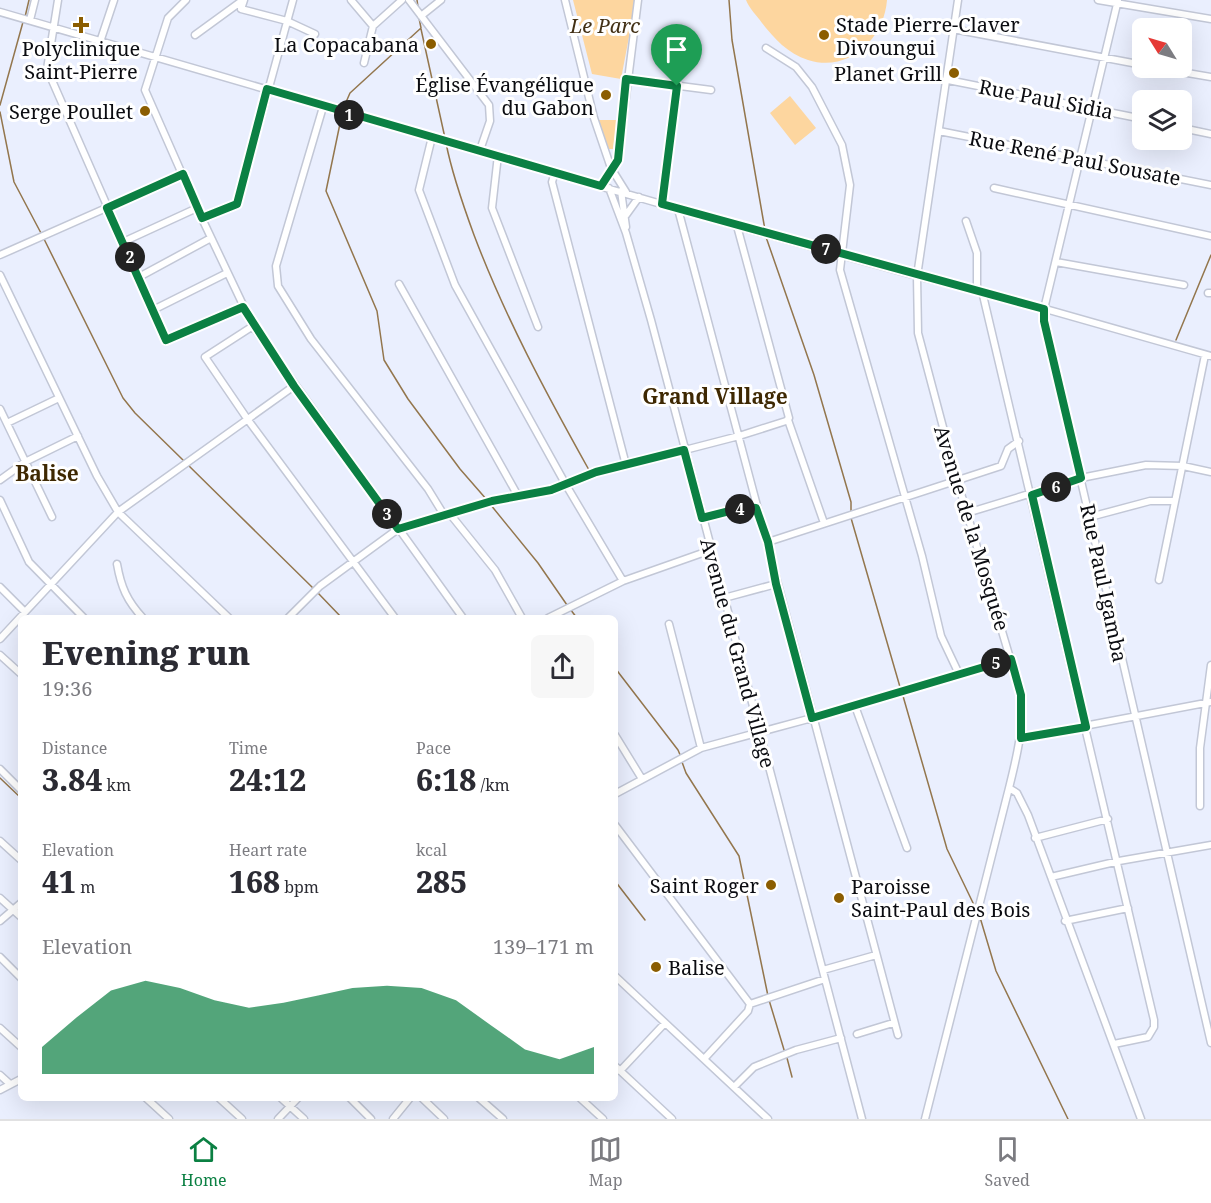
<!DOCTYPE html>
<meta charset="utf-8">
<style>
:root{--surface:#fff;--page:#f7f7f7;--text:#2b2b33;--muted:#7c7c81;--line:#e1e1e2;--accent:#0b8043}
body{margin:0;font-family:"Noto Serif",serif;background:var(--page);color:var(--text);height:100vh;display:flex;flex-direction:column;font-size:22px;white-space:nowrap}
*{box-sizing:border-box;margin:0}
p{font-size:20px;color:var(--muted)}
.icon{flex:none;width:33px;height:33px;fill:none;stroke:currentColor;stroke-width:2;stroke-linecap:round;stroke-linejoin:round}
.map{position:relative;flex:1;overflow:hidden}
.details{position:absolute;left:18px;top:615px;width:600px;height:486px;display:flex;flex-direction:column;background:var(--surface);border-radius:9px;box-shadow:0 6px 24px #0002}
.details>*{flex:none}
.needle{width:39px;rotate:307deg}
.controls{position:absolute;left:1132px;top:18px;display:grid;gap:12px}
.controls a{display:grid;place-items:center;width:60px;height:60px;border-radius:9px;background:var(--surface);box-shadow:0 6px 24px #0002;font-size:30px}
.pin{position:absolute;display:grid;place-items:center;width:51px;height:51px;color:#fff;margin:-62px -26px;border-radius:50% 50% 50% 0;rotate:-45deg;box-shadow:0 0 6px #0007}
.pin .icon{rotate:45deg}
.km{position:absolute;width:30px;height:30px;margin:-15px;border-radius:50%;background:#222;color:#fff;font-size:16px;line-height:30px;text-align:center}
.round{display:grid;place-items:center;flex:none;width:63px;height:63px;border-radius:9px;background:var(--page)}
.headline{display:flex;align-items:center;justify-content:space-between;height:102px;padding:0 24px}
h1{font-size:33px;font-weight:800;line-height:45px}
.stats{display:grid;grid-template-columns:repeat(3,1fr);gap:9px;height:102px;padding:6px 24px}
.stats div{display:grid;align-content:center}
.stats b{font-size:30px;font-weight:800}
.stats small{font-size:16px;font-weight:400}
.stats p{font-size:16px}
.chart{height:168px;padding:12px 24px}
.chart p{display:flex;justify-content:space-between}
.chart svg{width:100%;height:108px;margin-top:6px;fill:var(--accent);opacity:.7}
.dock{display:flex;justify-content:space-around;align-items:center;height:84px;border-top:2px solid var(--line);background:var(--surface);font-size:16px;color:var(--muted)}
.dock a{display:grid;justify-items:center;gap:3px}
.dock .on{color:var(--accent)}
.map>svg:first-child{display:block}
.green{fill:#fdd69f}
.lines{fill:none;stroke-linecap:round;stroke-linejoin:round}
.stream{stroke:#93764d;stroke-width:1.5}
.minor-casing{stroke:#c2c7d6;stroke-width:9}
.minor{stroke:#fff;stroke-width:6}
.route-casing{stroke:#fff;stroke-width:12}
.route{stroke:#0b8043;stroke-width:8}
.poi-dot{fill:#8b5d01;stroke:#fff;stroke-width:2}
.labels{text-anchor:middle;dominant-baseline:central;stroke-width:6;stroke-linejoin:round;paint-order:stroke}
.poi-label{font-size:20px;fill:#0b0c11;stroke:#fff;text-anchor:end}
.park-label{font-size:20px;font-style:italic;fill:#423015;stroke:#fff}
.street-label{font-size:20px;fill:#0b0c11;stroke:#fff}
.neighbourhood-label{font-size:21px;font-weight:bold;fill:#3e2802;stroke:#fff}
</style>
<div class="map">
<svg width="1211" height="1119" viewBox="0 0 1211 1119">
<rect width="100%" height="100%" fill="#eaeffe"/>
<!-- green -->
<path class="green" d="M 573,0 L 636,0 L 621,79 L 592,74 Z
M 746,0 L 887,0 C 884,39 849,73 808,60 C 788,54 774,38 762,23 C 757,16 749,8 746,0 Z
M 790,96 L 816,128 L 795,145 L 770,113 Z
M 597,120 L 617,120 L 613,149 L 604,149 Z"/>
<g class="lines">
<!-- stream -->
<path class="stream" d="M 417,0 L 418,7
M 729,0 L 732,40 L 765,230
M 25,17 L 29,0
M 421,29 L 445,138
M 0,105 L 23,22
M 343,109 L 350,93 L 421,28 L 419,18
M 0,112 L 14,182 L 42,235
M 342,114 L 326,191 L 377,311 L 384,360 L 408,399 L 460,469 L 487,500
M 446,143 C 452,174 463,205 474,235 C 505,317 546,393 589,470
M 766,237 L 814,375 L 851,502 L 851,513
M 44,239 L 123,398 L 135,413 L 184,461
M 1176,340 L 1211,255
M 187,464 L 314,589
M 490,504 L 538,563 L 567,605
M 851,518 L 900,687
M 318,593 L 342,618
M 570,609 L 577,618
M 615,668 L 678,750 L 681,757
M 903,696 L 947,849 L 975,907
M 682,762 L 686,773 L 739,856 L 768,996
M 0,778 L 21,798
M 615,881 L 645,920
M 979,914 L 996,971 L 1068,1119
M 769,1000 L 785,1053
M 787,1058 L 792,1077"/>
<defs>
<path id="minor" d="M 58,0 L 47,69 L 166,340 L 243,307
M 186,0 L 168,18 L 145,90 L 197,208 L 253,326 L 463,618
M 244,0 L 241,9 L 287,21 L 315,34
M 351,0 L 373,26 L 402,0
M 409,0 L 489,105 L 490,121 L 480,150
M 565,0 L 594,118 L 611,168 L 626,192
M 1098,0 L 1211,19
M 1118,0 L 1044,309 L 1044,321 L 1211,1043
M 0,12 L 737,226 L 917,276 L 982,291 L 1211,356
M 421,16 L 441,0
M 30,20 L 35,0
M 953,29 L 1143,65
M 195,35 L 243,0
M 100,42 L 114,0
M 766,48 L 796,67 L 812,87 L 842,145 L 850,185 L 840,270 L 922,556 L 941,636 L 959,674
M 364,63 L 373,26
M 1158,68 L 1211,77
M 626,79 L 711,90
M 948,80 L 1143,119
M 323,107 L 276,266 L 278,286 L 311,339 L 428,489 L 444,515
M 1182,128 L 1211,134
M 939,131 L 1211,185
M 432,137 L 419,190 L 455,285 L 566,485 L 623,581
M 498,155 L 492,208 L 538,327
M 555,172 L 552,182 L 626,465
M 601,186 L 618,160 L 638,0
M 609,188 L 626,233 L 651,320 L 862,1119
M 994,188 L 1211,236
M 621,191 L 626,227
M 662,204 L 677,86
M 678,209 L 898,1035
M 626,215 L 639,197
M 202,218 L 237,204 L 293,0
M 966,221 L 977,253 L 977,289
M 123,242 L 197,208
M 0,255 L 183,174
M 1056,262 L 1184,285
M 0,275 L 97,476 L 118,512 L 229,618
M 139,277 L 211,238
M 399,284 L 518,496
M 982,291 L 1154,1020 L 1154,1027 L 1148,1037 L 1114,1044
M 1208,293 L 1211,293
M 153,310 L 227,273
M 253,326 L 205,357 L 248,420 L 395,618
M 0,409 L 52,517
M 788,420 L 824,523
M 7,423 L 59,398
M 0,480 L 25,462 L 78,436
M 0,500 L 29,562 L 84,618
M 967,513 L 1081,478 L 1146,465 L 1183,466 L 1211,472
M 450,514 L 495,570 L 522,618
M 1090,517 L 1150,501 L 1175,501
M 702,518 L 745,508 L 756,508
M 768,542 L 1001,466 L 1008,449 L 1019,441
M 117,564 C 121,587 127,601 143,618
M 1159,580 L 1205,355
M 0,587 L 25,612
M 724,598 L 776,584
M 288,618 L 320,586 L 398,529 L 492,501 L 551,490 L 596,473 L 739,436 L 786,421 L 789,418 L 737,226
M 548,618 L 623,581 L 711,550
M 669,624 L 701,748
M 0,639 L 118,512 L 294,386
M 0,655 L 21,674
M 855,706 L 907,848
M 615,735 L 642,779
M 1021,738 L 1211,702
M 0,769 L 21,790
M 1009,788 L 1017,793 L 1028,815 L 1141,1119
M 615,794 L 701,748 L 812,718 L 1011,659
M 1200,806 L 1200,748 L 1211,665
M 615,825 L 750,1004 L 748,1011 L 704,1059
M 1035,838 L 1108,819
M 0,841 L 21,860
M 1051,877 L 1119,861 L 1211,845
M 0,898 L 21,917
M 0,921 L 21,903
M 1065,921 L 1128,908
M 0,957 L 21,978
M 823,970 L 876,955
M 615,976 L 768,1119
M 750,1004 L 825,979
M 0,1028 L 21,1047
M 857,1034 L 893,1023
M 615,1066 L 672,1119
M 620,1071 L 665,1023
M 0,1075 L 10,1084
M 734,1087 L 754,1067 L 796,1050 L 841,1038
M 0,1090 L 21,1079
M 146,1098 L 169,1119
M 219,1098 L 242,1119
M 281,1098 L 304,1119
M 350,1098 L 371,1119
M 422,1098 L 444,1119
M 479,1098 L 503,1119
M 580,1098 L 603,1119
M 278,1119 L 298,1098
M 393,1119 L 410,1098
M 925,1119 L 1009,788 C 1017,756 1024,727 1021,695 L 957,480 L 918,333 L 917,276 L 958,0"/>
</defs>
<!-- minor casing -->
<use href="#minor" class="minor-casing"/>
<!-- minor -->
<use href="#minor" class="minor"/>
</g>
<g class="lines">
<defs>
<path id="route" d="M 626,79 L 677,86 L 662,204 L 1044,309 L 1044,321 L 1081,478 L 1032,495 L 1086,727 L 1021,738 L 1021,695 L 1011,659 L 812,718 L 776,584 L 768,542 L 756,508 L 745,507 L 702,518 L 684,450 L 596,472 L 551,490 L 492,501 L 398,529 L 294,386 L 243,307 L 166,340 L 107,208 L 183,174 L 202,218 L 237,204 L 267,89 L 601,186 L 618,160 Z"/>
</defs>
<!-- route casing -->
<use href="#route" class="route-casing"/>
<!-- route -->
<use href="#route" class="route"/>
</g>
<!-- markers -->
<g class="poi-dot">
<path d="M78 16h6v6h6v6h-6v6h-6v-6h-6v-6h6z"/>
<circle cx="824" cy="35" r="6"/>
<circle cx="431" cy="44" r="6"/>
<circle cx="954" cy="73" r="6"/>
<circle cx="606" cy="95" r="6"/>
<circle cx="145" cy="111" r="6"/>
<circle cx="771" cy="885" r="6"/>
<circle cx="839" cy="898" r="6"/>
<circle cx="656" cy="967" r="6"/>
</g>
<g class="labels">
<!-- poi labels -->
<g class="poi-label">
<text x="836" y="24" text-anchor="start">Stade Pierre-Claver<tspan x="836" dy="23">Divoungui</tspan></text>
<text x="419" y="44">La Copacabana</text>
<text x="81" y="48" text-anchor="middle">Polyclinique<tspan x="81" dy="23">Saint-Pierre</tspan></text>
<text x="942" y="73">Planet Grill</text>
<text x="594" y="84">Église Évangélique<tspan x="594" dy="23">du Gabon</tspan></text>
<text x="133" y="111">Serge Poullet</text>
<text x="759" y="885">Saint Roger</text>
<text x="851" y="886" text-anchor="start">Paroisse<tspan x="851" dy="23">Saint-Paul des Bois</tspan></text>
<text x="668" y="967" text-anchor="start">Balise</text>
</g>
<!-- park labels -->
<g class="park-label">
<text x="605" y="25">Le Parc</text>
</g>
<!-- street labels -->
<g class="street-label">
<text transform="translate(1046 99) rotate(11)">Rue Paul Sidia</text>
<text transform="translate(1075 158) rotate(11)">Rue René Paul Sousate</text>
<text transform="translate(972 528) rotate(73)">Avenue de la Mosquée</text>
<text transform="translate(1104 583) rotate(78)">Rue Paul Igamba</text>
<text transform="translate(738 653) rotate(75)">Avenue du Grand Village</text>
</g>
<!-- neighbourhood labels -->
<g class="neighbourhood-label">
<text x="715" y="396">Grand Village</text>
<text x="47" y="473">Balise</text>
</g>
</g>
</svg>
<div class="controls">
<a><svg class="needle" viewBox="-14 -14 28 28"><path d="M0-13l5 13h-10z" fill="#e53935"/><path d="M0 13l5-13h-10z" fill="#7c7c81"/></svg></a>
<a><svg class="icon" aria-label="layers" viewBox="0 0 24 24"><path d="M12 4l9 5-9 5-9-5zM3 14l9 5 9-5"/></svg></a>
</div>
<div class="pin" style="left:677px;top:86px;background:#1e9e55"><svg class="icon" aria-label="arrive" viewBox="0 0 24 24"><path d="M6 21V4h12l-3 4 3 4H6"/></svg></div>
<b class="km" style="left:349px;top:115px">1</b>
<b class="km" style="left:130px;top:257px">2</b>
<b class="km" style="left:387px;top:514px">3</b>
<b class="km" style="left:740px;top:509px">4</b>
<b class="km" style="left:996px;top:663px">5</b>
<b class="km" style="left:1056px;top:487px">6</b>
<b class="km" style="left:826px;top:249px">7</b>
<section class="details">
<div class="headline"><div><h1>Evening run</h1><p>19:36</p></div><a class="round"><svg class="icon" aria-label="share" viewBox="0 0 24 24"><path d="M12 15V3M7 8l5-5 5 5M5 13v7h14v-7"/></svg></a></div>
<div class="stats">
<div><p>Distance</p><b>3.84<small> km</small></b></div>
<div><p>Time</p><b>24:12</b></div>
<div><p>Pace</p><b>6:18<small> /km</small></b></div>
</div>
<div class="stats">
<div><p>Elevation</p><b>41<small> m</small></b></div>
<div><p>Heart rate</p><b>168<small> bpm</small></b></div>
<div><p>kcal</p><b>285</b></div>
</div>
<div class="chart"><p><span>Elevation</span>139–171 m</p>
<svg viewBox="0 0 160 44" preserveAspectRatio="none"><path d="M0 44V33L10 21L20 10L30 6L40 9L50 14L60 17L70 15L80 12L90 9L100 8L110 9L120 14L130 24L140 34L150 38L160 33V44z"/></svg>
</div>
</section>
</div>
<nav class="dock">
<a class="on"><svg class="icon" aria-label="home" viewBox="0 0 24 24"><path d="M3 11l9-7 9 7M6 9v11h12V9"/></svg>Home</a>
<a><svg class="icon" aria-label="map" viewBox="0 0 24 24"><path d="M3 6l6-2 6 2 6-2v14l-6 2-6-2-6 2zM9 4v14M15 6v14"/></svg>Map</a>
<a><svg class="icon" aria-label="saved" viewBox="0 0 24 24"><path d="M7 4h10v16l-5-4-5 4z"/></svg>Saved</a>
</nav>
